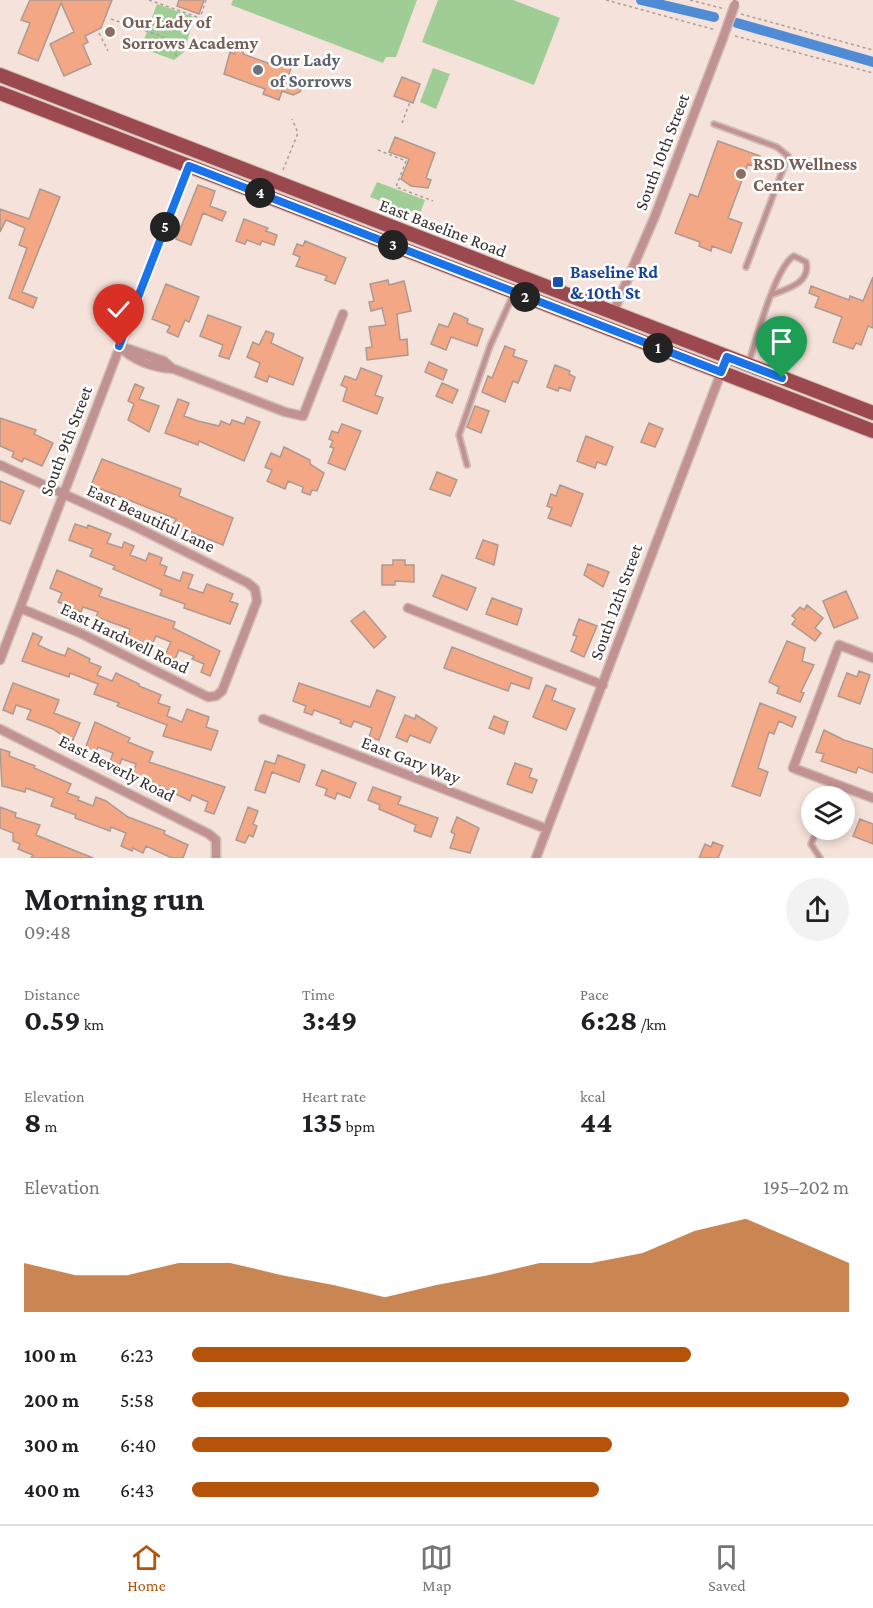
<!DOCTYPE html>
<meta charset="utf-8">
<style>
:root{--surface:#fff;--page:#f2f2f2;--text:#202124;--muted:#757577;--line:#e0e0e0;--accent:#b45309}
body{margin:0;font-family:"Crimson Pro",serif;background:var(--page);color:var(--text);height:100vh;display:flex;flex-direction:column;font-size:22px;white-space:nowrap}
*{box-sizing:border-box;margin:0}
p{font-size:20px;color:var(--muted)}
.icon{flex:none;width:33px;height:33px;fill:none;stroke:currentColor;stroke-width:2;stroke-linecap:round;stroke-linejoin:round}
.map{position:relative;height:858px;overflow:hidden}
.details{display:flex;flex-direction:column;background:var(--surface);flex:1}
.details>*{flex:none}
.controls{position:absolute;left:801px;top:786px;display:grid;gap:12px}
.controls a{display:grid;place-items:center;width:54px;height:54px;border-radius:50%;background:var(--surface);box-shadow:0 3px 9px #0003;font-size:30px}
.pin{position:absolute;display:grid;place-items:center;width:51px;height:51px;color:#fff;margin:-62px -26px;border-radius:50% 50% 50% 0;rotate:-45deg;box-shadow:0 0 6px #0007}
.pin .icon{rotate:45deg}
.km{position:absolute;width:30px;height:30px;margin:-15px;border-radius:50%;background:#222;color:#fff;font-size:16px;line-height:30px;text-align:center}
.round{display:grid;place-items:center;flex:none;width:63px;height:63px;border-radius:32px;background:var(--page)}
.headline{display:flex;align-items:center;justify-content:space-between;height:102px;padding:0 24px}
h1{font-size:33px;font-weight:700;line-height:45px}
.figures{display:grid;grid-template-columns:repeat(3,1fr);gap:9px;height:102px;padding:6px 24px}
.figures div{display:grid;align-content:center}
.figures b{font-size:30px;font-weight:700}
.figures small{font-size:16px;font-weight:400}
.figures p{font-size:16px}
.chart{height:168px;padding:12px 24px}
.chart p{display:flex;justify-content:space-between}
.chart svg{width:100%;height:108px;margin-top:6px;fill:var(--accent);opacity:.7}
ul{padding:0 24px;list-style:none;font-size:20px}
li{display:grid;grid-template-columns:96px 72px 1fr;align-items:center;height:45px}
li i{height:15px;border-radius:8px;background:var(--accent)}
.dock{display:flex;justify-content:space-around;align-items:center;height:84px;border-top:2px solid var(--line);background:var(--surface);font-size:16px;color:var(--muted)}
.dock a{display:grid;justify-items:center;gap:3px}
.dock .active{color:var(--accent)}
.map>svg:first-child{display:block}
.green{fill:#9fcd95}
.lines{fill:none;stroke-linecap:round;stroke-linejoin:round}
.canal{stroke:#508cd6;stroke-width:10}
.building{fill:#f4a784;stroke:#ac9a92;stroke-width:1.5}
.service-casing{stroke:#cfbeb7;stroke-width:8}
.minor-casing{stroke:#cfbeb7;stroke-width:11}
.primary-casing{stroke:#cfbeb7;stroke-width:16}
.path{stroke:#ac9d97;stroke-width:1.5;stroke-dasharray:3 3;stroke-linecap:butt}
.service{stroke:#c29293;stroke-width:4.5}
.minor{stroke:#c29293;stroke-width:8}
.primary{stroke:#9b494f;stroke-width:14}
.minor-bridge-casing{stroke:#cfbeb7;stroke-width:11;stroke-linecap:butt}
.minor-bridge{stroke:#c29293;stroke-width:8}
.route-casing{stroke:#fff;stroke-width:12}
.route{stroke:#1a73e8;stroke-width:8}
.education-dot{fill:#8d6e63;stroke:#fff;stroke-width:2}
.worship-dot{fill:#6b7280;stroke:#fff;stroke-width:2}
.transit-dot{fill:#1a4fb4;stroke:#fff;stroke-width:2}
.labels{text-anchor:middle;dominant-baseline:central;stroke-width:5;stroke-linejoin:round;paint-order:stroke}
.education-label{font-size:18px;font-weight:bold;fill:#785e54;stroke:#fff;text-anchor:start}
.worship-label{font-size:18px;font-weight:bold;fill:#5b616d;stroke:#fff;text-anchor:start}
.street-label{font-size:18px;fill:#372f2c;stroke:#fff}
.transit-label{font-size:18px;font-weight:bold;fill:#164399;stroke:#fff;text-anchor:start}
</style>
<div class="map">
<svg width="873" height="858" viewBox="0 0 873 858">
<rect width="100%" height="100%" fill="#f5e2da"/>
<!-- green -->
<path class="green" d="M 233,0 L 417,0 L 396,57 L 386,57 L 383,63 L 231,5 Z
M 438,0 L 513,0 L 560,18 L 534,85 L 422,42 Z
M 157,4 L 194,17 L 184,52 L 174,60 L 141,48 Z
M 433,68 L 450,74 L 436,109 L 420,102 Z
M 377,182 L 425,200 L 419,216 L 370,197 Z"/>
<g class="lines">
<!-- canal -->
<path class="canal" d="M 641,0 L 714,17
M 737,23 L 873,62"/>
</g>
<!-- building -->
<path class="building" d="M 30,0 L 112,0 L 101,28 L 85,36 L 88,42 L 83,45 L 91,64 L 64,76 L 50,44 L 74,32 L 61,3 L 38,61 L 18,53 L 30,23 L 21,20 Z
M 179,0 L 204,0 L 199,14 L 177,6 Z
M 237,46 L 244,48 L 243,54 L 273,65 L 276,56 L 293,62 L 289,74 L 299,78 L 303,83 L 300,92 L 293,95 L 282,91 L 279,100 L 263,94 L 265,89 L 224,74 L 230,52 L 234,54 Z
M 402,77 L 420,84 L 413,103 L 394,96 Z
M 395,137 L 435,153 L 426,178 L 431,180 L 428,188 L 411,186 L 401,179 L 409,159 L 389,152 Z
M 718,141 L 760,156 L 756,167 L 748,164 L 728,218 L 742,223 L 731,253 L 712,246 L 711,251 L 699,246 L 700,242 L 675,233 L 690,194 L 698,197 Z
M 198,185 L 215,191 L 210,206 L 226,212 L 222,221 L 203,213 L 191,245 L 176,239 Z
M 40,189 L 60,197 L 22,292 L 37,298 L 33,308 L 9,298 L 27,248 L 19,245 L 25,228 L 6,220 L 0,232 L 0,209 L 29,219 Z
M 244,219 L 268,228 L 266,231 L 277,235 L 274,245 L 262,241 L 260,245 L 247,240 L 245,244 L 236,241 Z
M 305,241 L 346,258 L 335,284 L 325,280 L 327,276 L 296,266 L 300,257 L 293,254 L 297,244 L 303,246 Z
M 873,277 L 873,328 L 868,326 L 861,345 L 856,343 L 853,349 L 833,342 L 842,317 L 815,307 L 819,297 L 809,293 L 811,286 L 849,300 L 850,296 L 863,301 Z
M 388,280 L 389,285 L 404,281 L 411,311 L 397,314 L 400,340 L 407,339 L 408,355 L 367,360 L 366,348 L 372,347 L 369,327 L 386,325 L 382,308 L 371,311 L 369,302 L 374,301 L 370,284 Z
M 166,284 L 199,297 L 189,322 L 185,320 L 178,337 L 167,332 L 170,326 L 152,319 Z
M 454,313 L 468,319 L 467,323 L 483,329 L 477,346 L 451,337 L 446,350 L 431,344 L 439,324 L 448,327 Z
M 208,315 L 241,327 L 229,359 L 219,356 L 223,345 L 200,336 Z
M 266,331 L 274,334 L 271,343 L 303,358 L 293,385 L 269,376 L 267,382 L 255,377 L 260,363 L 247,357 L 253,342 L 259,345 Z
M 505,346 L 515,350 L 513,356 L 527,361 L 518,383 L 513,381 L 505,402 L 482,392 L 488,376 L 492,378 Z
M 429,362 L 447,370 L 443,380 L 425,372 Z
M 555,365 L 570,371 L 569,374 L 575,377 L 570,391 L 559,387 L 558,391 L 547,387 Z
M 361,368 L 382,376 L 375,395 L 383,398 L 377,414 L 343,401 L 347,388 L 341,385 L 345,376 L 356,380 Z
M 442,383 L 458,390 L 452,403 L 436,396 Z
M 135,384 L 144,388 L 139,399 L 159,406 L 149,432 L 128,420 L 134,404 L 128,401 Z
M 178,399 L 189,403 L 184,416 L 198,421 L 219,426 L 221,421 L 230,425 L 232,420 L 244,424 L 247,417 L 260,422 L 244,461 L 199,441 L 198,445 L 165,433 Z
M 475,406 L 489,411 L 481,433 L 467,427 Z
M 0,418 L 36,430 L 34,434 L 53,443 L 42,466 L 24,458 L 22,462 L 12,457 L 14,452 L 0,446 Z
M 649,423 L 663,429 L 655,447 L 641,442 Z
M 342,424 L 361,431 L 345,470 L 328,463 L 334,448 L 330,447 L 333,441 L 329,439 L 332,431 L 338,433 Z
M 586,436 L 613,447 L 606,465 L 597,462 L 595,468 L 577,461 Z
M 284,447 L 310,460 L 310,464 L 324,473 L 317,491 L 312,490 L 310,495 L 302,492 L 303,487 L 288,481 L 285,489 L 267,481 L 272,470 L 265,467 L 271,453 L 280,457 Z
M 102,459 L 181,489 L 179,496 L 233,518 L 223,545 L 173,525 L 176,519 L 91,485 Z
M 437,472 L 457,480 L 450,496 L 430,489 Z
M 0,481 L 24,491 L 10,524 L 0,520 Z
M 560,485 L 583,494 L 571,526 L 548,518 L 552,508 L 547,506 L 551,494 L 556,496 Z
M 75,524 L 87,528 L 88,525 L 111,534 L 107,543 L 122,548 L 124,542 L 134,546 L 130,555 L 146,561 L 149,553 L 162,558 L 160,564 L 167,567 L 164,575 L 180,581 L 183,572 L 193,575 L 188,588 L 203,593 L 207,584 L 233,594 L 230,601 L 238,604 L 230,624 L 184,608 L 185,604 L 160,595 L 162,590 L 113,569 L 115,566 L 90,556 L 93,549 L 69,540 Z
M 483,540 L 498,545 L 494,565 L 476,558 Z
M 393,560 L 405,560 L 405,565 L 414,565 L 414,582 L 395,581 L 395,585 L 382,585 L 382,565 L 393,565 Z
M 588,564 L 609,572 L 603,587 L 584,575 Z
M 57,570 L 102,589 L 99,596 L 175,622 L 173,628 L 220,651 L 210,676 L 201,672 L 204,664 L 192,659 L 194,656 L 179,650 L 175,659 L 165,655 L 171,642 L 156,636 L 152,645 L 139,641 L 128,637 L 130,629 L 96,617 L 98,612 L 83,607 L 81,612 L 58,602 L 62,593 L 50,588 Z
M 442,575 L 476,588 L 467,610 L 433,596 Z
M 846,591 L 858,618 L 834,628 L 823,601 Z
M 492,598 L 522,609 L 517,625 L 486,614 Z
M 807,605 L 823,618 L 815,628 L 821,633 L 815,641 L 792,624 L 796,619 L 792,616 L 800,607 L 804,610 Z
M 364,611 L 386,637 L 374,648 L 351,621 Z
M 579,619 L 597,626 L 584,657 L 571,651 L 577,636 L 573,635 Z
M 33,633 L 42,637 L 38,645 L 51,651 L 65,656 L 68,648 L 90,659 L 89,662 L 101,667 L 97,675 L 112,681 L 116,673 L 139,684 L 139,686 L 161,695 L 158,703 L 170,707 L 167,716 L 182,722 L 187,709 L 209,717 L 206,727 L 218,731 L 211,750 L 163,736 L 167,725 L 117,706 L 119,703 L 94,694 L 98,684 L 70,673 L 69,677 L 22,661 Z
M 787,641 L 805,648 L 802,661 L 814,665 L 801,692 L 804,693 L 800,702 L 777,693 L 779,687 L 769,682 Z
M 452,647 L 532,678 L 529,689 L 511,683 L 508,691 L 444,668 Z
M 859,671 L 870,675 L 860,704 L 838,696 L 847,673 L 857,677 Z
M 13,683 L 59,700 L 54,713 L 80,723 L 72,742 L 53,729 L 27,719 L 31,710 L 16,705 L 13,714 L 3,710 Z
M 299,683 L 370,707 L 377,690 L 395,697 L 379,740 L 369,737 L 372,728 L 354,721 L 351,727 L 340,723 L 341,720 L 314,710 L 312,715 L 304,712 L 306,706 L 293,701 Z
M 546,685 L 556,689 L 552,700 L 575,709 L 566,730 L 533,717 Z
M 760,703 L 796,717 L 792,727 L 779,721 L 774,734 L 769,732 L 758,768 L 768,772 L 760,796 L 732,786 Z
M 405,715 L 415,719 L 416,715 L 437,728 L 430,743 L 410,735 L 407,742 L 396,737 Z
M 494,716 L 508,722 L 504,734 L 489,728 Z
M 95,722 L 130,738 L 128,742 L 153,752 L 149,762 L 225,787 L 214,814 L 205,811 L 208,802 L 192,795 L 190,801 L 133,773 L 136,764 L 122,759 L 119,766 L 110,762 L 113,753 L 98,747 L 96,753 L 85,749 Z
M 824,730 L 844,740 L 873,749 L 873,773 L 858,767 L 856,773 L 821,761 L 824,754 L 816,752 Z
M 0,749 L 10,752 L 9,756 L 35,766 L 34,768 L 71,784 L 67,793 L 79,797 L 78,800 L 93,806 L 96,797 L 106,801 L 128,817 L 165,831 L 164,834 L 188,845 L 183,858 L 172,858 L 146,846 L 143,853 L 133,848 L 132,851 L 121,846 L 126,833 L 111,827 L 110,831 L 75,818 L 76,815 L 51,806 L 54,798 L 26,788 L 25,792 L 2,786 Z
M 278,755 L 305,765 L 299,782 L 272,772 L 265,793 L 255,790 L 265,761 L 275,764 Z
M 515,763 L 532,769 L 529,777 L 537,780 L 532,793 L 507,784 Z
M 322,770 L 356,783 L 350,798 L 337,793 L 335,799 L 325,795 L 327,789 L 316,785 Z
M 373,787 L 401,797 L 398,804 L 438,818 L 431,837 L 414,831 L 416,825 L 379,809 L 380,805 L 368,800 Z
M 0,807 L 16,813 L 15,817 L 40,825 L 36,835 L 93,858 L 31,858 L 33,855 L 18,849 L 20,844 L 13,841 L 13,833 L 0,828 Z
M 248,807 L 258,811 L 253,824 L 257,826 L 253,837 L 249,835 L 245,843 L 236,840 Z
M 457,817 L 479,828 L 470,853 L 450,848 L 455,834 L 451,832 Z
M 860,819 L 873,824 L 873,844 L 853,836 Z
M 713,842 L 723,846 L 718,858 L 699,858 L 705,844 L 711,847 Z"/>
<g class="lines">
<defs>
<path id="service" d="M 714,124 L 777,147 L 788,156 L 746,267
M 749,362 C 756,340 775,267 794,256 L 806,262 C 811,283 787,289 771,295
M 467,465 L 459,435 L 490,346 L 513,295
M 829,796 L 834,783
M 817,830 L 811,844 L 820,858"/>
<path id="minor" d="M 613,313 L 655,216 L 723,38
M 119,346 C 133,361 154,368 174,369 L 285,412 L 303,416 L 343,314
M 120,346 L 164,361 L 173,369
M 0,465 L 132,525 L 248,583 L 255,589 L 257,601 L 222,691 L 216,696 L 208,697 L 80,633 L 20,608
M 408,608 L 603,685
M 873,658 L 839,645 L 793,768 L 873,798
M 0,660 L 189,166
M 263,719 L 547,829
M 0,729 L 209,834 L 216,840 L 216,858
M 536,858 L 727,357"/>
<path id="primary" d="M 0,75 L 873,413
M 0,93 L 873,431"/>
</defs>
<!-- service casing -->
<use href="#service" class="service-casing"/>
<!-- minor casing -->
<use href="#minor" class="minor-casing"/>
<!-- primary casing -->
<use href="#primary" class="primary-casing"/>
<!-- path -->
<path class="path" d="M 149,0 L 200,18
M 206,0 L 200,18 L 207,25
M 606,0 L 716,30
M 690,0 L 725,9
M 741,14 L 873,50
M 111,19 L 164,37
M 99,33 L 108,51
M 735,36 L 873,73
M 170,39 L 188,46
M 169,43 L 178,58
M 402,123 L 410,102
M 378,150 L 406,161 L 396,187 L 433,201
M 283,170 L 298,133 L 292,119"/>
<!-- service -->
<use href="#service" class="service"/>
<!-- minor -->
<use href="#minor" class="minor"/>
<!-- primary -->
<use href="#primary" class="primary"/>
<defs>
<path id="minor-bridge" d="M 723,38 L 735,4"/>
</defs>
<!-- minor-bridge casing -->
<use href="#minor-bridge" class="minor-bridge-casing"/>
<!-- minor-bridge -->
<use href="#minor-bridge" class="minor-bridge"/>
</g>
<g class="lines">
<defs>
<path id="route" d="M 119,346 L 189,166 L 721,372 L 727,357 L 782,378"/>
</defs>
<!-- route casing -->
<use href="#route" class="route-casing"/>
<!-- route -->
<use href="#route" class="route"/>
</g>
<!-- markers -->
<g class="education-dot">
<circle cx="110" cy="32" r="6"/>
<circle cx="741" cy="174" r="6"/>
</g>
<circle class="worship-dot" cx="258" cy="70" r="6"/>
<rect class="transit-dot" x="552" y="276" width="12" height="12" rx="3"/>
<g class="labels">
<!-- education labels -->
<g class="education-label">
<text x="122" y="22">Our Lady of<tspan x="122" dy="21">Sorrows Academy</tspan></text>
<text x="753" y="164">RSD Wellness<tspan x="753" dy="21">Center</tspan></text>
</g>
<!-- worship labels -->
<g class="worship-label">
<text x="270" y="60">Our Lady<tspan x="270" dy="21">of Sorrows</tspan></text>
</g>
<!-- street labels -->
<g class="street-label">
<text transform="translate(662 152) rotate(-69)">South 10th Street</text>
<text transform="translate(443 228) rotate(21)">East Baseline Road</text>
<text transform="translate(66 441) rotate(-69)">South 9th Street</text>
<text transform="translate(151 518) rotate(25)">East Beautiful Lane</text>
<text transform="translate(616 602) rotate(-70)">South 12th Street</text>
<text transform="translate(125 638) rotate(26)">East Hardwell Road</text>
<text transform="translate(411 760) rotate(21)">East Gary Way</text>
<text transform="translate(117 768) rotate(27)">East Beverly Road</text>
</g>
<!-- transit labels -->
<g class="transit-label">
<text x="570" y="272">Baseline Rd<tspan x="570" dy="21">&amp; 10th St</tspan></text>
</g>
</g>
</svg>
<div class="controls">
<a><svg class="icon" aria-label="layers" viewBox="0 0 24 24"><path d="M12 4l9 5-9 5-9-5zM3 14l9 5 9-5"/></svg></a>
</div>
<div class="pin" style="left:782px;top:378px;background:#1e9e55"><svg class="icon" aria-label="arrive" viewBox="0 0 24 24"><path d="M6 21V4h12l-3 4 3 4H6"/></svg></div>
<div class="pin" style="left:119px;top:346px;background:#d93025"><svg class="icon" aria-label="check" viewBox="0 0 24 24"><path d="M5 12l5 5 9-10"/></svg></div>
<b class="km" style="left:658px;top:348px">1</b>
<b class="km" style="left:525px;top:297px">2</b>
<b class="km" style="left:393px;top:245px">3</b>
<b class="km" style="left:260px;top:193px">4</b>
<b class="km" style="left:165px;top:227px">5</b>
</div>
<section class="details">
<div class="headline"><div><h1>Morning run</h1><p>09:48</p></div><a class="round"><svg class="icon" aria-label="share" viewBox="0 0 24 24"><path d="M12 15V3M7 8l5-5 5 5M5 13v7h14v-7"/></svg></a></div>
<div class="figures">
<div><p>Distance</p><b>0.59<small> km</small></b></div>
<div><p>Time</p><b>3:49</b></div>
<div><p>Pace</p><b>6:28<small> /km</small></b></div>
</div>
<div class="figures">
<div><p>Elevation</p><b>8<small> m</small></b></div>
<div><p>Heart rate</p><b>135<small> bpm</small></b></div>
<div><p>kcal</p><b>44</b></div>
</div>
<div class="chart"><p><span>Elevation</span>195–202 m</p>
<svg viewBox="0 0 160 44" preserveAspectRatio="none"><path d="M0 44V24L10 29L20 29L30 24L40 24L50 29L60 33L70 38L80 33L90 29L100 24L110 24L120 20L130 11L140 6L150 15L160 24V44z"/></svg>
</div>
<ul>
<li><b>100 m</b>6:23<i style="width:76%"></i></li>
<li><b>200 m</b>5:58<i style="width:100%"></i></li>
<li><b>300 m</b>6:40<i style="width:64%"></i></li>
<li><b>400 m</b>6:43<i style="width:62%"></i></li>
</ul>
</section>
<nav class="dock">
<a class="active"><svg class="icon" aria-label="home" viewBox="0 0 24 24"><path d="M3 11l9-7 9 7M6 9v11h12V9"/></svg>Home</a>
<a><svg class="icon" aria-label="map" viewBox="0 0 24 24"><path d="M3 6l6-2 6 2 6-2v14l-6 2-6-2-6 2zM9 4v14M15 6v14"/></svg>Map</a>
<a><svg class="icon" aria-label="saved" viewBox="0 0 24 24"><path d="M7 4h10v16l-5-4-5 4z"/></svg>Saved</a>
</nav>
